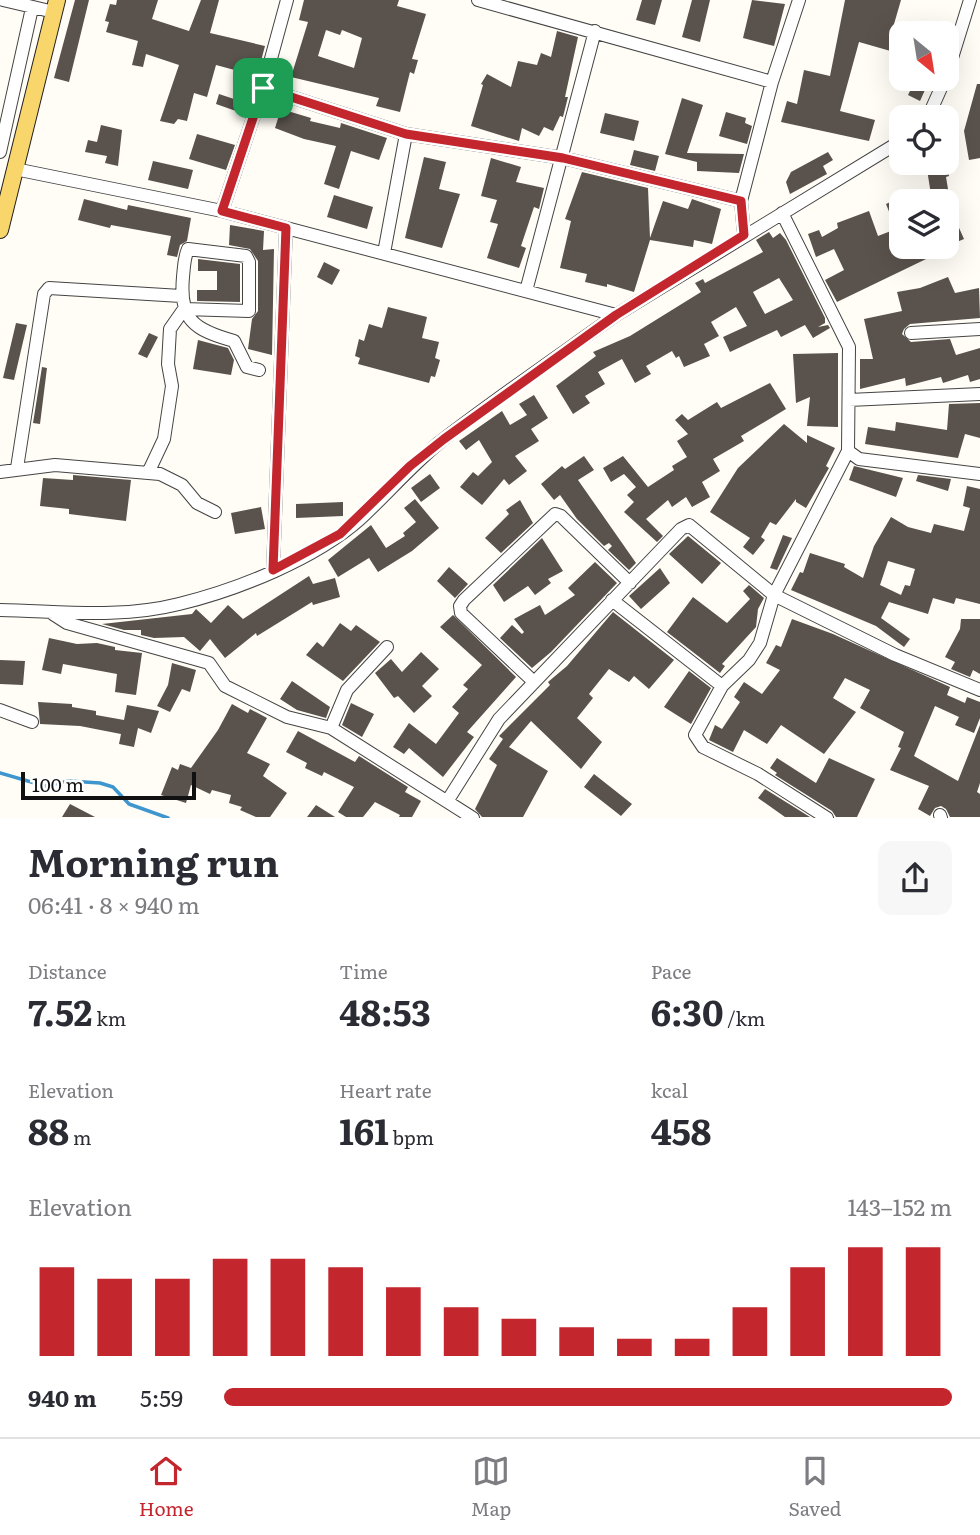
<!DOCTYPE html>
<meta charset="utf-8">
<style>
:root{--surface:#fff;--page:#f7f7f7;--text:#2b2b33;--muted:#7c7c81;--line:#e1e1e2;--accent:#c4262e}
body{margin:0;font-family:Literata,serif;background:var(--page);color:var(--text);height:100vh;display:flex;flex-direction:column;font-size:26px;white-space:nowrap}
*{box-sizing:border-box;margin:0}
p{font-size:23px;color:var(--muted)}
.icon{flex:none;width:38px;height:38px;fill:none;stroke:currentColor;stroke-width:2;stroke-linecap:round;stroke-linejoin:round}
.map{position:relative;height:818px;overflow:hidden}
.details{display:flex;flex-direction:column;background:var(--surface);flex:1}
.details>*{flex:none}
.needle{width:46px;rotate:150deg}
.tools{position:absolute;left:889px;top:21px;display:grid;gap:14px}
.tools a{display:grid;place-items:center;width:70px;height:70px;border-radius:14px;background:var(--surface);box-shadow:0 7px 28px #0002;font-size:35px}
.scale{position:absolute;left:21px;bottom:18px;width:175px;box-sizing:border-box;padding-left:7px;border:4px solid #111;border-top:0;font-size:19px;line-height:24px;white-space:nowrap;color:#111;-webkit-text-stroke:5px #fff;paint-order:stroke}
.pin{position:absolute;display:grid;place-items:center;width:60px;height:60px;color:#fff;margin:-30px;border-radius:14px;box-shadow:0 4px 10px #0006}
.round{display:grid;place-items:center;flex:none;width:74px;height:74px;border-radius:14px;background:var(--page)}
.overview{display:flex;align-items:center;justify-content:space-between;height:119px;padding:0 28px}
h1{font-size:38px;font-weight:700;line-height:52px}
.figures{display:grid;grid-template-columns:repeat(3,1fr);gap:10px;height:119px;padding:7px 28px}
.figures div{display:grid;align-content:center}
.figures b{font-size:35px;font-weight:700}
.figures small{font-size:19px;font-weight:400}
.figures p{font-size:19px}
.chart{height:196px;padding:14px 28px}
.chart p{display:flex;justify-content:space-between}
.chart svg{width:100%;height:126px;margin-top:7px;stroke:var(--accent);stroke-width:6}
ul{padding:0 28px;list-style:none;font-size:23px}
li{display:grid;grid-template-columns:112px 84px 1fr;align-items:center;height:52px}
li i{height:18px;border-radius:9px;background:var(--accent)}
.menu{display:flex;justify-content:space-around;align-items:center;height:98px;border-top:2px solid var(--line);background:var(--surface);font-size:19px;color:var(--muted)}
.menu a{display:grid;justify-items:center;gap:4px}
.menu .on{color:var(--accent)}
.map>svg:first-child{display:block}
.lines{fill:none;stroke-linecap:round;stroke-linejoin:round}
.stream{stroke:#3f96cf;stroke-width:3.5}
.building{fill:#5a524d;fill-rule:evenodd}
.minor-casing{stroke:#444;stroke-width:14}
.major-casing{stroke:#222;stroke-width:18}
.minor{stroke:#fff;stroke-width:12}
.major{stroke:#f9d66b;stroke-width:16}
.route-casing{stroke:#fff;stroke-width:14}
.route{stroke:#c4262e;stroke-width:9}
</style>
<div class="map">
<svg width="980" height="818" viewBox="0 0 980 818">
<rect width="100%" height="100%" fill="#fffdf5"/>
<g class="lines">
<!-- stream -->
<path class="stream" d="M 0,773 L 45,786 L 69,781 L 100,783 L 113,787 L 129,804 L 168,818"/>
</g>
<!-- building -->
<path class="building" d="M 75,0 L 89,0 L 69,82 L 54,78 Z
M 117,0 L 158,0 L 152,19 L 189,31 L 201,0 L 219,0 L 210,33 L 265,46 L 257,76 L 216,65 L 207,97 L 194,93 L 187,121 L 178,119 L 174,124 L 160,121 L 179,65 L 146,54 L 143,67 L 132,65 L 138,41 L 106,32 L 109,22 L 105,21 L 110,4 L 116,5 Z
M 304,0 L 399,0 L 397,6 L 426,14 L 412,59 L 418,60 L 414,74 L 410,72 L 400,112 L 376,106 L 379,98 L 291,77 L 308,22 L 299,20 ZM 326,30 L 340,35 L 342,30 L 362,38 L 354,68 L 318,56 Z
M 642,0 L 662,0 L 655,25 L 636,20 Z
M 692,0 L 710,0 L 700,42 L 682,37 Z
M 752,0 L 785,4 L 774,46 L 743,38 Z
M 845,0 L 901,0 L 892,31 L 901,34 L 901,54 L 859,42 L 840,111 L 875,120 L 869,141 L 781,122 L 787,101 L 797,104 L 804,70 L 830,76 Z
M 557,31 L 578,37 L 565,97 L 568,97 L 563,117 L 560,116 L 553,131 L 544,127 L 539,136 L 522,128 L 519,141 L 471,126 L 483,85 L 481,84 L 487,74 L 511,87 L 518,61 L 537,65 L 541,53 L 551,57 Z
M 916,79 L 929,81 L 920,101 L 908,95 Z
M 977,84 L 980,84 L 980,158 L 969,160 L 964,131 Z
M 219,94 L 240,101 L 236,111 L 216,104 Z
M 682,98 L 703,105 L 687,153 L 744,154 L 739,173 L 697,171 L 697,162 L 665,154 Z
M 281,109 L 311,118 L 310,121 L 340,128 L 341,123 L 387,138 L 379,160 L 351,151 L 339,189 L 324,184 L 336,146 L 304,139 L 275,128 Z
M 726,112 L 746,118 L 745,123 L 752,126 L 747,144 L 719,136 Z
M 605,113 L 639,121 L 634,141 L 600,133 Z
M 101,125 L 122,130 L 118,166 L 105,163 L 107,156 L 85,152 L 88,140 L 97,142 Z
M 197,134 L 235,145 L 226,170 L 189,159 Z
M 634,150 L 659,156 L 655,171 L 630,165 Z
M 828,152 L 833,160 L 823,166 L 827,174 L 790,194 L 786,182 L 791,172 Z
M 424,157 L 446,162 L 439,189 L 460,194 L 442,248 L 405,238 Z
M 491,158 L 521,167 L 516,182 L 544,188 L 539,209 L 534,207 L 521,246 L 526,248 L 519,268 L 487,258 L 498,224 L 490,222 L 497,200 L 481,196 Z
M 153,161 L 193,170 L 188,189 L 148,180 Z
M 926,163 L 947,163 L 949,176 L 946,177 L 950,201 L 947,201 L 964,239 L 947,246 L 947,201 L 932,201 Z
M 582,172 L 648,188 L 650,238 L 663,201 L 688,209 L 692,199 L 721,209 L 712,244 L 694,240 L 693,247 L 650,240 L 634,292 L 607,284 L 607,287 L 585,282 L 587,274 L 560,268 L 571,221 L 565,219 Z
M 915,191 L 920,201 L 901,201 L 901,247 L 951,247 L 837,302 L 825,280 L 844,270 L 834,249 L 816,257 L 808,234 L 819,230 L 822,237 L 838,228 L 837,223 L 869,211 L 878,236 L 896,229 L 886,204 Z
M 334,195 L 373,207 L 367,229 L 327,217 Z
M 84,199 L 127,210 L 128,205 L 191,218 L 187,241 L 180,245 L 177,257 L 167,255 L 171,236 L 111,225 L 110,228 L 78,220 Z
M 230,225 L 264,231 L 263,250 L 274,249 L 272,355 L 248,349 L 252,319 L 258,311 L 258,261 L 250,249 L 229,245 Z
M 769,232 L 773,238 L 780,233 L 786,240 L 825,318 L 825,323 L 818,327 L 828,325 L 830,328 L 813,338 L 805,325 L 781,337 L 777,330 L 730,352 L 723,337 L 747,326 L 736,307 L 711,322 L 719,336 L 704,344 L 710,356 L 684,367 L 679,356 L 676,358 L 672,351 L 646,366 L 651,374 L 635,383 L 622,359 L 598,372 L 605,384 L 585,396 L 590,403 L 573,414 L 556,386 L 596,356 L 593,352 L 630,336 L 701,292 L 695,283 L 703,279 L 705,283 L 763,252 L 756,240 ZM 779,278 L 793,300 L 765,314 L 753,292 Z
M 198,259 L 240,264 L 240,302 L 197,301 L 197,290 L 217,290 L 217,271 L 198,271 Z
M 324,262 L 340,270 L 332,285 L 317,277 Z
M 948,277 L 955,293 L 979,288 L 980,318 L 910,324 L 904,329 L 902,334 L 911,342 L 950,339 L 956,355 L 980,348 L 980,379 L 970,382 L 968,375 L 943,383 L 941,377 L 906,386 L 905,378 L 860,389 L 860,359 L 873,359 L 864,319 L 902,311 L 897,292 L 920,288 Z
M 388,307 L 427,317 L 422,338 L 439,342 L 435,358 L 440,360 L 435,377 L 431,376 L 429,383 L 358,364 L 360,358 L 355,356 L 359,339 L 364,341 L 369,324 L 382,328 Z
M 16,323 L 27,325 L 14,380 L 3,378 Z
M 149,333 L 158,337 L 147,358 L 138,354 Z
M 198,340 L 228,348 L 234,360 L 231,375 L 193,369 Z
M 838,353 L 838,427 L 807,426 L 810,397 L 796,403 L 793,354 Z
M 42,367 L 47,368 L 40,424 L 33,423 Z
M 770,383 L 786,409 L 741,436 L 744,441 L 713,459 L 720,471 L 702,482 L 710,497 L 692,507 L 686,497 L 672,507 L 668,500 L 646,519 L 663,536 L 657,542 L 624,512 L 634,502 L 627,495 L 636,487 L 624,474 L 611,482 L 603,468 L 623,456 L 648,487 L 674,470 L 672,466 L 687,457 L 677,441 L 688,434 L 675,420 L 682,414 L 688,420 L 717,402 L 721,408 Z
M 534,395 L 548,418 L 531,429 L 539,441 L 515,456 L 527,471 L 509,485 L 504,479 L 482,505 L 460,487 L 473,472 L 478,476 L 492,462 L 479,440 L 466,450 L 459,441 L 502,411 L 510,425 L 527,415 L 519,404 Z
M 980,403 L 980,438 L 965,434 L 958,458 L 865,444 L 868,427 L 895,431 L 896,422 L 947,430 L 949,404 Z
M 784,424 L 807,443 L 807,435 L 835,448 L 826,466 L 829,468 L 806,508 L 796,502 L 796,499 L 776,525 L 770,522 L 761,537 L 765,540 L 753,555 L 743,547 L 750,538 L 710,512 L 738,468 Z
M 584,456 L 594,470 L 578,480 L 636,563 L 629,570 L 608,550 L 612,546 L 609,543 L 604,546 L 577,519 L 560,495 L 554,500 L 541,484 L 562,466 L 565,469 Z
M 854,466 L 903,478 L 896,497 L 849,480 Z
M 430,474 L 440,488 L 421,502 L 411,488 Z
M 73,475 L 131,480 L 126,521 L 69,514 L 69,509 L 40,506 L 43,478 L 73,480 Z
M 918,475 L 951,479 L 948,491 L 916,481 Z
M 967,486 L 980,489 L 980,604 L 956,598 L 954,604 L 933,598 L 928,614 L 889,602 L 881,618 L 910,639 L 904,647 L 876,626 L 791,590 L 800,572 L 803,573 L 810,553 L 845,564 L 844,567 L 863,578 L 874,546 L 891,517 L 908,527 L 931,533 L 934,524 L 964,531 L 970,508 L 963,506 ZM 888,561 L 915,569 L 910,586 L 905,585 L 901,595 L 880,585 Z
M 415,499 L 439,528 L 412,551 L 378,572 L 369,558 L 338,577 L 328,560 L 371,525 L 386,548 L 405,536 L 403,533 L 416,522 L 404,508 Z
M 520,500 L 533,523 L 501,553 L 485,538 L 509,514 L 506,510 Z
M 343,502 L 343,516 L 296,518 L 296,504 Z
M 261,507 L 265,529 L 235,534 L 231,513 Z
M 783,535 L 792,538 L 777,570 L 770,568 Z
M 688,536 L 721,563 L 702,584 L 669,554 Z
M 542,538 L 563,571 L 548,579 L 551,583 L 535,595 L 528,586 L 504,602 L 493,585 Z
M 595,562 L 617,583 L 551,652 L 532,668 L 500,638 L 512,625 L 522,634 L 524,632 L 514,619 L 540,605 L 545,615 L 575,595 L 568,588 Z
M 449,567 L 468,584 L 455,598 L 437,581 Z
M 660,568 L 670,583 L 641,609 L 629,596 Z
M 309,576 L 313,584 L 335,578 L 340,597 L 313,605 L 312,602 L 257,636 L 256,633 L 225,658 L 210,639 L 200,651 L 184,637 L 154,638 L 141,635 L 141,630 L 124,630 L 102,624 L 192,614 L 196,609 L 211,623 L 228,605 L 243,619 Z
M 749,585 L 764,598 L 758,609 L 756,627 L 722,664 L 725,666 L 720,673 L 667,632 L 693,597 L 727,623 L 750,599 L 743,591 Z
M 613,612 L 674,660 L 649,689 L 634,676 L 629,682 L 609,669 L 589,694 L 593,698 L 577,718 L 602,742 L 581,769 L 531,721 L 509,747 L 548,771 L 523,817 L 482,817 L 475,809 L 497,765 L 489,759 L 503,739 L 499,736 L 550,685 L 548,682 L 567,666 Z
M 453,615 L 516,677 L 467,732 L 474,737 L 443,777 L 409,748 L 404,754 L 393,747 L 409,723 L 436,744 L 459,713 L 452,707 L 468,689 L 463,685 L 482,665 L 440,627 Z
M 792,619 L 833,634 L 950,687 L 947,695 L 965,703 L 967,697 L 980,702 L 980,718 L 974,733 L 955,725 L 959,717 L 935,706 L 914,756 L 958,781 L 980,725 L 980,783 L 977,792 L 980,794 L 980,817 L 950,817 L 946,809 L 941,806 L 935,808 L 930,816 L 918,809 L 929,786 L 890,770 L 901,748 L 898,747 L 904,732 L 860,708 L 870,690 L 845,678 L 833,698 L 856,712 L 824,754 L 781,725 L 767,744 L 744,730 L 733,752 L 709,740 L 715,725 L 722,729 L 740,702 L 734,697 L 744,682 L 762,694 L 780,670 L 766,663 L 776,645 L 781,647 Z
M 961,619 L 980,619 L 980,674 L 973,670 L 970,677 L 951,669 L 955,662 L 945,657 L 960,629 Z
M 340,623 L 351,631 L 356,625 L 380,642 L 343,681 L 306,655 L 317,642 L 323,647 Z
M 49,638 L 77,644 L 97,643 L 115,647 L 115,650 L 142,653 L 136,695 L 115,692 L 117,674 L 63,664 L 61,674 L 42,670 Z
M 421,652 L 439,669 L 422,686 L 432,696 L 414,713 L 398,696 L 394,698 L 375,673 L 391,659 L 402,672 Z
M 0,660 L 25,661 L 23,685 L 0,684 Z
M 172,663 L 196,670 L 190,692 L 182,689 L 170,712 L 157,706 L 168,685 Z
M 689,671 L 711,688 L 691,724 L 664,707 Z
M 292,681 L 330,707 L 326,718 L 297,710 L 280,699 Z
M 38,702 L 72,704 L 72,707 L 96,711 L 96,715 L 124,720 L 127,705 L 159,711 L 151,733 L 138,728 L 134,747 L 119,744 L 121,734 L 80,726 L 40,724 Z
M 351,703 L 374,714 L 362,737 L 342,725 Z
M 232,704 L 248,713 L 250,709 L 267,718 L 247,753 L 270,764 L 263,776 L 287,793 L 270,817 L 256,817 L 240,810 L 242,807 L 229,803 L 231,795 L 212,790 L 210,794 L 191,785 L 186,803 L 161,795 L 172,767 L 178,770 L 180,764 L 191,768 L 218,730 Z
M 298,731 L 355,762 L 359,756 L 408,787 L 405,792 L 421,801 L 412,817 L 399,817 L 400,815 L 375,802 L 363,817 L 346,817 L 338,812 L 354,787 L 324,772 L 322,776 L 305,768 L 307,763 L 286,752 Z
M 777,758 L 816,783 L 829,758 L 875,779 L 857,817 L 836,817 L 832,811 L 775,775 L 777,773 L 770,768 Z
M 594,774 L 632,804 L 621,816 L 584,787 Z
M 765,789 L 810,817 L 785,817 L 758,798 Z
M 70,804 L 95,817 L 62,817 Z
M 316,805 L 335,817 L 307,817 Z"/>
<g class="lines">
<defs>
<path id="minor" d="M 3,0 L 54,12
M 478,0 L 772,82
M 947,74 L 970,0
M 263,88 L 406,134 L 563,158 L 741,201
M 928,117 L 945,79
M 0,152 L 32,8
M 15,169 L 222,211 L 616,315 L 901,141
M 222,211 L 263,88 L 287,0
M 782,213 L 849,347 L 848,451 L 859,459 L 980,474
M 744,235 L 741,201 L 772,82 L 799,0
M 384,253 L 406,134
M 526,291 L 595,31
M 911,333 L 980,329
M 849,400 L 980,394
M 17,468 L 44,294 L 49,288 L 181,296
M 0,472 L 55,465 L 160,474 L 182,485 L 197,503 L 215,512
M 148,473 L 164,439 L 172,386 L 168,364 L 170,329 L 184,309 L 249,311 L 249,262 L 246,256 L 188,249 C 184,258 184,267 183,277 C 179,320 194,330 234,341 L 247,367 L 259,370
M 273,570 L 286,228
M 612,600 L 722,686
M 0,610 C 60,611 120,619 179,604 C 237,590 315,559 360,519 C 387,494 411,466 440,442 C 497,398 557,357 616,315
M 53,614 L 67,623 L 209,663 L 225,686 L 287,717 L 331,728 L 473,818
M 534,682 L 461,613 L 460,606 L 464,600 L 555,514 L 561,516 L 630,583
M 0,710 L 32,722
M 331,728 L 347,690 L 387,647
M 448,800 L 499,719 L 681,529 L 689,525 L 774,595 L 895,655 L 980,690
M 940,815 L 941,818
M 827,818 L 758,774 L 703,747 L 695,735 L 722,686 L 749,660 L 760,643 L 774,595 L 848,451"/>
<path id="major" d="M 0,230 L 57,0"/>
</defs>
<!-- minor casing -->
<use href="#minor" class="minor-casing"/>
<!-- major casing -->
<use href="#major" class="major-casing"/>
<!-- minor -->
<use href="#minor" class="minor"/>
<!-- major -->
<use href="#major" class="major"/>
</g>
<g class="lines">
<defs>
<path id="route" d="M 263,88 L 406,134 L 563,158 L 741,201 L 744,235 L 616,315 L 444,439 L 410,466 L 340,534 L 273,570 L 286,228 L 222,211 Z"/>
</defs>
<!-- route casing -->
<use href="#route" class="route-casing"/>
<!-- route -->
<use href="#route" class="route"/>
</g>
</svg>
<div class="tools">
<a><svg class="needle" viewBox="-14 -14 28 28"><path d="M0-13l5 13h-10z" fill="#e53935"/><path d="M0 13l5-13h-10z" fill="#7c7c81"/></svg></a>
<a><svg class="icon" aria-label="locate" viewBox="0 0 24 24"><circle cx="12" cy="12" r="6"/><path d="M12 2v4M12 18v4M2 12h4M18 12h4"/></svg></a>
<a><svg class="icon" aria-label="layers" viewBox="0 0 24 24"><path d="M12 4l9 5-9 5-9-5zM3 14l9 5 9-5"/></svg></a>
</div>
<div class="scale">100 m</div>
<div class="pin" style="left:263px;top:88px;background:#1e9e55"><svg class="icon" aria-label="arrive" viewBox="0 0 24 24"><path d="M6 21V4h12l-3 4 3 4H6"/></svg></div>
</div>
<section class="details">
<div class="overview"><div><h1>Morning run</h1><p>06:41 · 8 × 940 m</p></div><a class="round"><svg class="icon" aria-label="share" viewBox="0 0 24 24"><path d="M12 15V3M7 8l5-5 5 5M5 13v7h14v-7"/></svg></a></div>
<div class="figures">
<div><p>Distance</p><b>7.52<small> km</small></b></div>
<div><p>Time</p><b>48:53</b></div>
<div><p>Pace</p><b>6:30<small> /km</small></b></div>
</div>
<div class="figures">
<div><p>Elevation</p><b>88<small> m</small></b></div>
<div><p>Heart rate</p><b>161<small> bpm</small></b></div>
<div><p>kcal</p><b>458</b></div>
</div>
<div class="chart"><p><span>Elevation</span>143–152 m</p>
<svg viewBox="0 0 160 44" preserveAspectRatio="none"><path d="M5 44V13M15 44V17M25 44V17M35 44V10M45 44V10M55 44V13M65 44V20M75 44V27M85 44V31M95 44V34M105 44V38M115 44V38M125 44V27M135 44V13M145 44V6M155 44V6"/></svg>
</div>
<ul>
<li><b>940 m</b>5:59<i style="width:100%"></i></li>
</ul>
</section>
<nav class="menu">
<a class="on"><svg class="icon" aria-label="home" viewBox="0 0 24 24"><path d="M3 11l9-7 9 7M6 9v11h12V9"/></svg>Home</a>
<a><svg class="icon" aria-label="map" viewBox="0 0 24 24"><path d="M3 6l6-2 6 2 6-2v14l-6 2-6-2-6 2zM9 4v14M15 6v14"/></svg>Map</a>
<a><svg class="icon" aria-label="saved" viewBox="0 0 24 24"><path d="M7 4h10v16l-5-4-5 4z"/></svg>Saved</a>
</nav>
